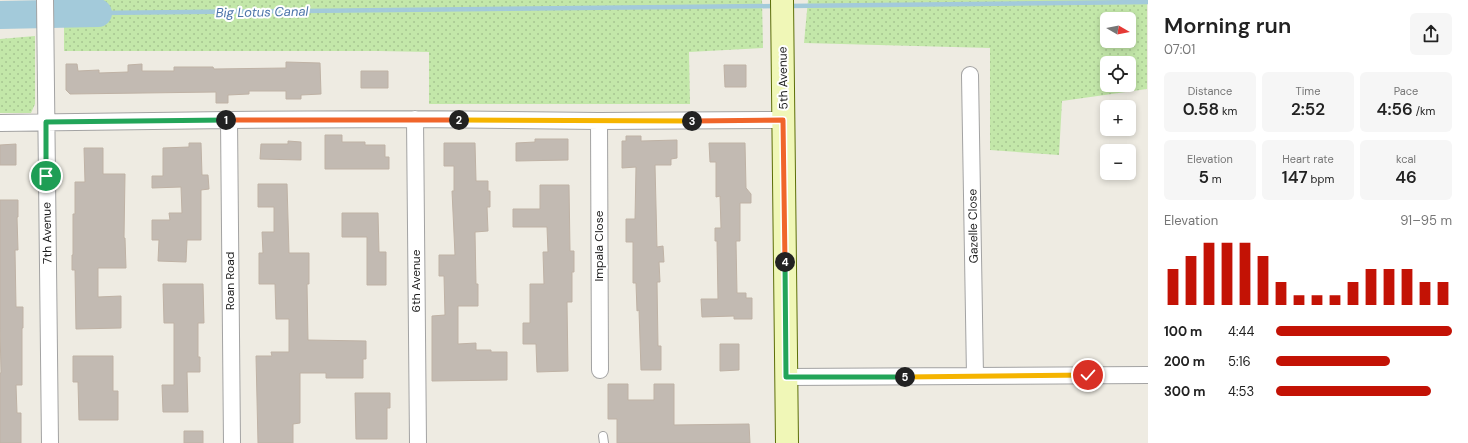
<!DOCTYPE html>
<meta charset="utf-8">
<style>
:root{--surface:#fff;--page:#f6f6f6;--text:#222;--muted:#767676;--accent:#c31205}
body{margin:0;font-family:"DM Sans",sans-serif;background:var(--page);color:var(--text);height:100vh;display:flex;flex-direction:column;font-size:15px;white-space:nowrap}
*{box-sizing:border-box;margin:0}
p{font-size:13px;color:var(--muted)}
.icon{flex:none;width:22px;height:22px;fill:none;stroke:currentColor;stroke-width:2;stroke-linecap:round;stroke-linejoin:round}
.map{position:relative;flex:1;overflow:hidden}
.side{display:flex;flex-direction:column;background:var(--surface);width:320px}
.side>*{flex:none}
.needle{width:26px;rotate:99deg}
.controls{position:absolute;left:1100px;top:12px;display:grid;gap:8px}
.controls a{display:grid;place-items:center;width:36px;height:36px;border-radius:6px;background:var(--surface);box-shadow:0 2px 6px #0003;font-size:20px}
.pin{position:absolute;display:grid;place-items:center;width:34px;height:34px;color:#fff;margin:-17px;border:2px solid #fff;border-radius:50%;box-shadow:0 1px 4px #0007}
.km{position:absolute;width:20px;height:20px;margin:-10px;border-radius:50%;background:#222;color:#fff;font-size:11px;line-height:20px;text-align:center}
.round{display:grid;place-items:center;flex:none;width:42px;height:42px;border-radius:6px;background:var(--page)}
.head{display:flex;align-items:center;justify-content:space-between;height:68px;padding:0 16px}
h1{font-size:22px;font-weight:600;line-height:30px}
.stats{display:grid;grid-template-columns:repeat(3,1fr);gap:6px;height:68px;padding:4px 16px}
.stats div{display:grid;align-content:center;border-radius:6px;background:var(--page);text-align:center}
.stats b{font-size:17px;font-weight:600}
.stats small{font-size:11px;font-weight:400}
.stats p{font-size:11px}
.chart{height:112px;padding:8px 16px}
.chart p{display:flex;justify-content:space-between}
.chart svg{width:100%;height:72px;margin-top:4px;stroke:var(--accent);stroke-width:6}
ul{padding:0 16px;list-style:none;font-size:13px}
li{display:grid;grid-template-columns:64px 48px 1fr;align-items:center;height:30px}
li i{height:10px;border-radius:5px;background:var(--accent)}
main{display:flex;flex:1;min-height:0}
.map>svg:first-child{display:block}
.grass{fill:url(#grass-dots);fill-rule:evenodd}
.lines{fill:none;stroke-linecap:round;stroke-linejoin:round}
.stream{stroke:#a3cada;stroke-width:4.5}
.river{stroke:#a3cada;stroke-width:28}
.building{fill:#c2bab2;stroke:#bfb2a5}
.lane-casing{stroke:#a3a3a3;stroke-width:10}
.street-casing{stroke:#a3a3a3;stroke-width:18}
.secondary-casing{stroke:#5d6f08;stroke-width:24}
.lane{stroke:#fff;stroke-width:8}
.street{stroke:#fff;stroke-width:16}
.secondary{stroke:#f0f7b7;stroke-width:22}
.split-1-casing{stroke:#fff;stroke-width:8}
.split-2-casing{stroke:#fff;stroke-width:8}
.split-3-casing{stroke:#fff;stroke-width:8}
.split-4-casing{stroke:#fff;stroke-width:8}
.split-5-casing{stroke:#fff;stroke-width:8}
.split-6-casing{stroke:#fff;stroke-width:8}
.split-1{stroke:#22a559;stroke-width:5}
.split-2{stroke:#f0652b;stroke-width:5}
.split-3{stroke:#f5b400;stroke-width:5}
.split-4{stroke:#f0652b;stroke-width:5}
.split-5{stroke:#22a559;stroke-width:5}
.split-6{stroke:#f5b400;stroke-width:5}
.labels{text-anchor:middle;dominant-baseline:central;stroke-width:4;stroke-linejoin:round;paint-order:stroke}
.street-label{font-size:12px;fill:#1c1c1c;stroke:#fff}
.water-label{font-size:13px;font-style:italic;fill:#4c74a9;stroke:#fff}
</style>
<main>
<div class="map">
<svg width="1148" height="443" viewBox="0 0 1148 443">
<defs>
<pattern id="grass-dots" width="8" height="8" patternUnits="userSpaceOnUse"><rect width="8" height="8" fill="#c3e7a9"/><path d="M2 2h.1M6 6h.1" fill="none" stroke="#a7c691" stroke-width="1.8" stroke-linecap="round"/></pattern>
</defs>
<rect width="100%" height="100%" fill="#eeebe2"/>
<!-- grass -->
<path class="grass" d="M 64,0 L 762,0 L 763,48 L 689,52 L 690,104 L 429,104 L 429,52 L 378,51 L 64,51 Z
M 808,0 L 1147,0 L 1147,89 L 1062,101 L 1059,155 L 990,150 L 990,48 L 804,43 ZM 1107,19 L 1129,19 L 1129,41 L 1107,41 ZM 1107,63 L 1129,63 L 1129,85 L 1107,85 Z
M 35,36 L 35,104 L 31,113 L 0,113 L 0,39 Z"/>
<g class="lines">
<!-- stream -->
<path class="stream" d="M 788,6 L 1148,2
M 98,13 L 776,6"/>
<!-- river -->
<path class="river" d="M 0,15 L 98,13"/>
</g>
<!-- building -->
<path class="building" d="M 286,62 L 320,63 L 321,94 L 301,95 L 301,99 L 286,99 L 286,91 L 249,91 L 249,94 L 228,95 L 228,103 L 216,103 L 216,92 L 70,94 L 66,90 L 66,64 L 77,64 L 78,71 L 99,70 L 99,73 L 128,72 L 128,65 L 142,64 L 142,71 L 174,71 L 174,67 L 213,67 L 214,69 L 286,68 Z
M 724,65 L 746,65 L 746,87 L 725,87 Z
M 361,71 L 388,71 L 388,88 L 361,88 Z
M 325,135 L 342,135 L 342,142 L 365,142 L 365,145 L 385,145 L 385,157 L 389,157 L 389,169 L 325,169 Z
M 626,136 L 641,136 L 641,141 L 677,140 L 677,158 L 671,159 L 671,165 L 655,165 L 657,247 L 663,246 L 664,262 L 659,262 L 660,282 L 657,282 L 658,346 L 661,346 L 661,370 L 641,370 L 639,310 L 637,311 L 636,283 L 633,283 L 633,242 L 626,242 L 626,219 L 635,219 L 636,167 L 622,168 L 622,141 L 626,141 Z
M 535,139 L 568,139 L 568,160 L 516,161 L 516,143 L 535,142 Z
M 288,141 L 301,142 L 301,160 L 260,159 L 261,144 L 288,144 Z
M 189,143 L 201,143 L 202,175 L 208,175 L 209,189 L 201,190 L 201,240 L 187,240 L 186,262 L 158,261 L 159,240 L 152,240 L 152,220 L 170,220 L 169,213 L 182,213 L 181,187 L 152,188 L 152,176 L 163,176 L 163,148 L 189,147 Z
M 444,143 L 475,143 L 476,181 L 488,181 L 488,191 L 490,191 L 490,207 L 487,207 L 488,231 L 475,232 L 476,284 L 478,284 L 478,306 L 458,306 L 458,344 L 476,343 L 476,350 L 491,350 L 491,352 L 507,352 L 507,380 L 432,381 L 432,316 L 445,315 L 444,276 L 439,276 L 439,255 L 455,255 L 452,191 L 454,191 L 454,166 L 444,166 Z
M 709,143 L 745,143 L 746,188 L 751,194 L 751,203 L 740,203 L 740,241 L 736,241 L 737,293 L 746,293 L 746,298 L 752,298 L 752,319 L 734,319 L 734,316 L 702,317 L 701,299 L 718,299 L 717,241 L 715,241 L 715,228 L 721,228 L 720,196 L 716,197 L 716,162 L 710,162 Z
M 16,144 L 16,165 L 0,165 L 0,145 Z
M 84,148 L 103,148 L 103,174 L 125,174 L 124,238 L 125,238 L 126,268 L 98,268 L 98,297 L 121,296 L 121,328 L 76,329 L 75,270 L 72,270 L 72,255 L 73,255 L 73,214 L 75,214 L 75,182 L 85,182 Z
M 258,184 L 287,184 L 289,253 L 309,253 L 309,284 L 307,284 L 308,340 L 366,341 L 366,359 L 363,359 L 363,378 L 326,378 L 326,373 L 300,373 L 300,423 L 293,424 L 293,443 L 258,443 L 256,356 L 272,356 L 271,352 L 289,352 L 289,319 L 276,319 L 275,284 L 259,284 L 259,253 L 263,253 L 262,232 L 274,232 L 274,207 L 258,207 Z
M 540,185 L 569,185 L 570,251 L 574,251 L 574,272 L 572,272 L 572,302 L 567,302 L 568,371 L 537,372 L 536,344 L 523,344 L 523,323 L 530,323 L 530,284 L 544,284 L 543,252 L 548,252 L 547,227 L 513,227 L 513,209 L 540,209 Z
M 0,200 L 18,200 L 18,217 L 17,217 L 18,250 L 15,250 L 16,307 L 23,307 L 23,328 L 22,328 L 22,385 L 16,385 L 17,413 L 21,413 L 21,443 L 0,443 L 0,373 L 1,373 L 0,328 Z
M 342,213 L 378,213 L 379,252 L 386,252 L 386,285 L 367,285 L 367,237 L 342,237 Z
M 163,284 L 203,284 L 204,323 L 198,323 L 198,357 L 200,357 L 200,372 L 187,372 L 188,412 L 163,412 L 162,385 L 174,385 L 174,323 L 164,323 Z
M 720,344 L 739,344 L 739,370 L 720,371 Z
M 73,356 L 113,356 L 113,391 L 118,391 L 118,420 L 79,420 L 78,382 L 73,382 Z
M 608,384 L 628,384 L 628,400 L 654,400 L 654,384 L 674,384 L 674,425 L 749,424 L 750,443 L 617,443 L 617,419 L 608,419 Z
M 355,393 L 390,393 L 390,408 L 387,408 L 387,439 L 356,439 Z
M 184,431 L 203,431 L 203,443 L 184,443 Z"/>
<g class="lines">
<defs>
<path id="lane" d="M 603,436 L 604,443"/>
<path id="street" d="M 45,0 L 50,443
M 970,75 L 975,376
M 415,119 L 418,443
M 229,120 L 232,443
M 599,121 L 600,370
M 0,123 L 229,120 L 415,119 L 599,121 L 783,120
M 786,377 L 1148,375"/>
<path id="secondary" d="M 782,0 L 787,443"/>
</defs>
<!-- lane casing -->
<use href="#lane" class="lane-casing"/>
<!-- street casing -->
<use href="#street" class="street-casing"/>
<!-- secondary casing -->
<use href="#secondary" class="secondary-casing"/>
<!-- lane -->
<use href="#lane" class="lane"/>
<!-- street -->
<use href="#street" class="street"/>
<!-- secondary -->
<use href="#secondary" class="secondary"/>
</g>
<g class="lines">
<defs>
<path id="split-1" d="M 46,176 L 46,122 L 226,120"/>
<path id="split-2" d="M 226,120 L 459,120"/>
<path id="split-3" d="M 459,120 L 692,121"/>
<path id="split-4" d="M 692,121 L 783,120 L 785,262"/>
<path id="split-5" d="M 785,262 L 786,377 L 905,377"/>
<path id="split-6" d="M 905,377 L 1088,375"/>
</defs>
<!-- split-1 casing -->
<use href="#split-1" class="split-1-casing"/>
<!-- split-2 casing -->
<use href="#split-2" class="split-2-casing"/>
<!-- split-3 casing -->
<use href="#split-3" class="split-3-casing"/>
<!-- split-4 casing -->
<use href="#split-4" class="split-4-casing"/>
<!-- split-5 casing -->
<use href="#split-5" class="split-5-casing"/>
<!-- split-6 casing -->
<use href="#split-6" class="split-6-casing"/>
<!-- split-1 -->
<use href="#split-1" class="split-1"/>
<!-- split-2 -->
<use href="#split-2" class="split-2"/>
<!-- split-3 -->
<use href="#split-3" class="split-3"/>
<!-- split-4 -->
<use href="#split-4" class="split-4"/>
<!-- split-5 -->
<use href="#split-5" class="split-5"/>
<!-- split-6 -->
<use href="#split-6" class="split-6"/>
</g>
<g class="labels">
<!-- street labels -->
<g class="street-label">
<text transform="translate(783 78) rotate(-91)">5th Avenue</text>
<text transform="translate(973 226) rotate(-91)">Gazelle Close</text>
<text transform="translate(47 233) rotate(-91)">7th Avenue</text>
<text transform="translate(599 246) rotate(-90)">Impala Close</text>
<text transform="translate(230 281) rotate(-90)">Roan Road</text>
<text transform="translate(416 281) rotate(-90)">6th Avenue</text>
</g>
<!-- water labels -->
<g class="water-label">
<text transform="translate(262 12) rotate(-1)">Big Lotus Canal</text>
</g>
</g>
</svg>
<div class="controls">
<a><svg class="needle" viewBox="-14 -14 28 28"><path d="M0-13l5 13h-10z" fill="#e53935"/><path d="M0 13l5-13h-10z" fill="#767676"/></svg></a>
<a><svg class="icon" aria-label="locate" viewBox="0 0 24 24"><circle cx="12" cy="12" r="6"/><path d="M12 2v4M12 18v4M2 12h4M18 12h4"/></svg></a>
<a>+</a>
<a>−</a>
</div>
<div class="pin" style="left:46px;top:176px;background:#1e9e55"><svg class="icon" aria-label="arrive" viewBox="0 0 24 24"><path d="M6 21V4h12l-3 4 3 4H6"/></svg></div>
<div class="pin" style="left:1088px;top:375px;background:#d93025"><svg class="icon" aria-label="check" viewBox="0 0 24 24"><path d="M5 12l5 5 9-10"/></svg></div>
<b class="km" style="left:226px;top:120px">1</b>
<b class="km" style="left:459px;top:120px">2</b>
<b class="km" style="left:692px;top:121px">3</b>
<b class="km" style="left:785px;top:262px">4</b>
<b class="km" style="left:905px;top:377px">5</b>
</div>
<section class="side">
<div class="head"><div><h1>Morning run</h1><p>07:01</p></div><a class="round"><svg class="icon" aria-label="share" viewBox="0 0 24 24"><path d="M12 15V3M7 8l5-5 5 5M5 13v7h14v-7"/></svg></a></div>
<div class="stats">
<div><p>Distance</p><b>0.58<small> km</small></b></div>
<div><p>Time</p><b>2:52</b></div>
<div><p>Pace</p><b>4:56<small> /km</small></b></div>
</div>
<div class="stats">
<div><p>Elevation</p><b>5<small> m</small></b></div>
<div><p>Heart rate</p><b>147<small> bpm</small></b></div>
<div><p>kcal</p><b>46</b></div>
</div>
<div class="chart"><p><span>Elevation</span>91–95 m</p>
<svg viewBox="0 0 160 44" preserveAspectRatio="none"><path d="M5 44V22M15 44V14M25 44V6M35 44V6M45 44V6M55 44V14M65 44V30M75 44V38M85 44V38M95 44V38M105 44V30M115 44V22M125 44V22M135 44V22M145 44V30M155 44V30"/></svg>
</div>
<ul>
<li><b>100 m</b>4:44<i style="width:100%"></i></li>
<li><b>200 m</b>5:16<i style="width:65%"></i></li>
<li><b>300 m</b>4:53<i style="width:88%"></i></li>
</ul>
</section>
</main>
